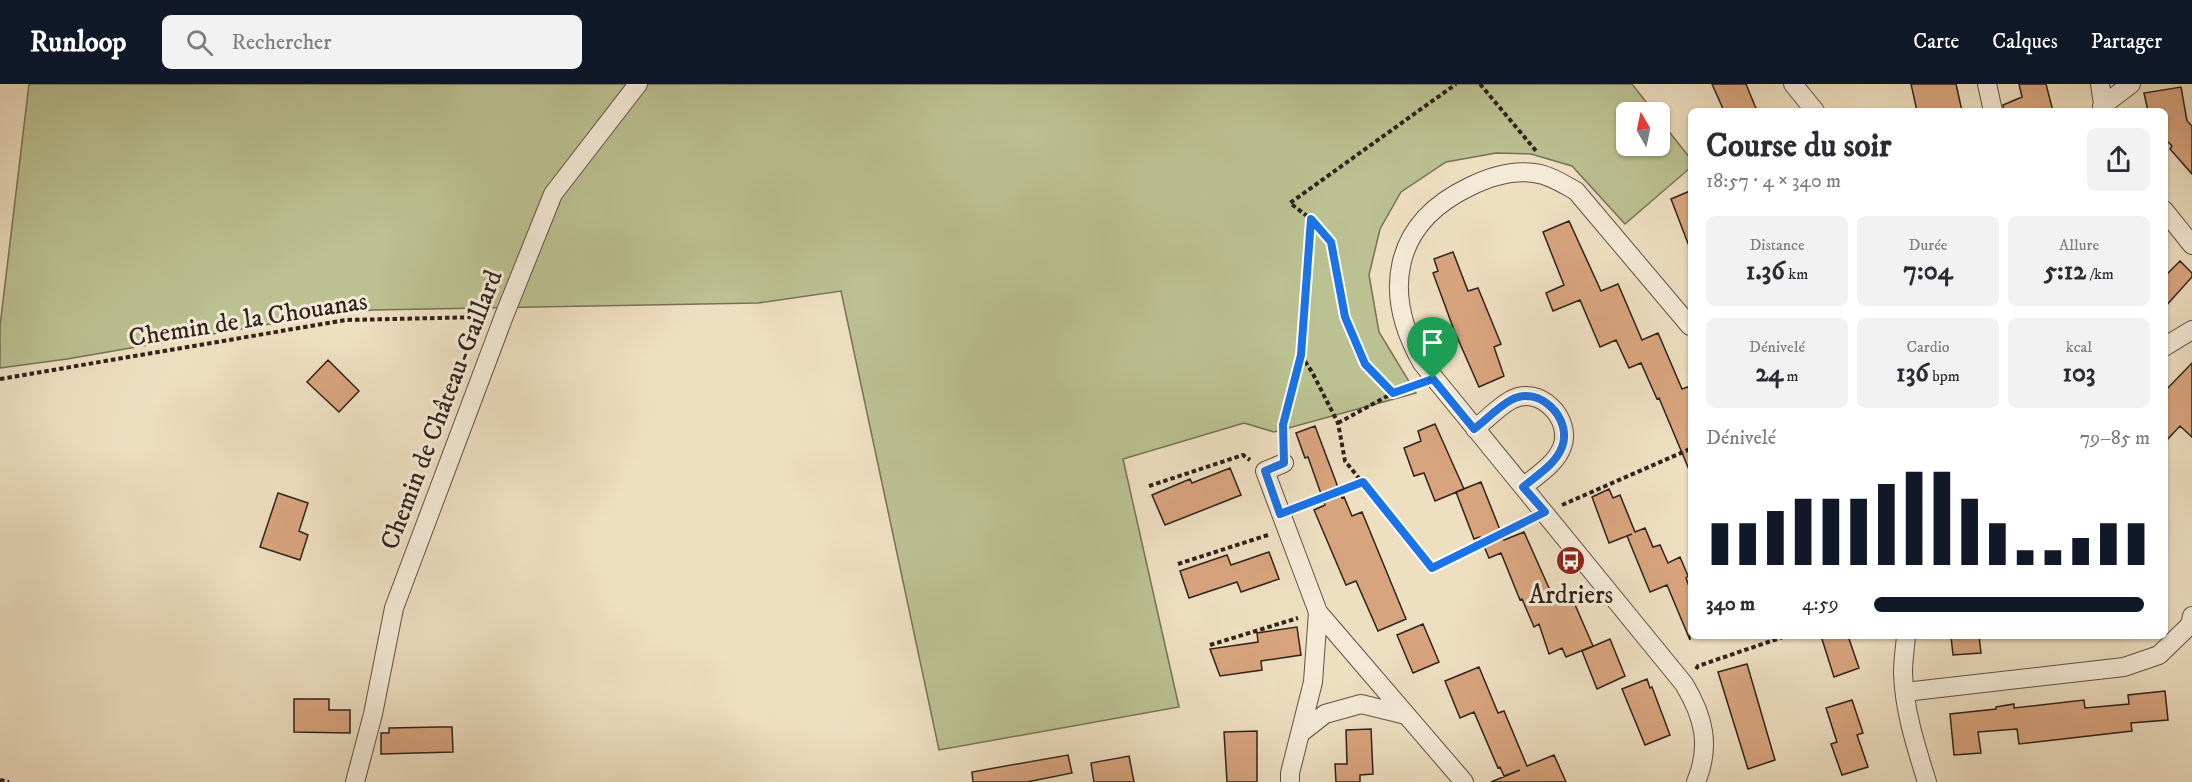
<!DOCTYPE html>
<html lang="fr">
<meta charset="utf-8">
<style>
:root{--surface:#fff;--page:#f2f2f3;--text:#2b2b33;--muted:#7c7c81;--accent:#111827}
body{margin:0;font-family:"IM FELL DW Pica",serif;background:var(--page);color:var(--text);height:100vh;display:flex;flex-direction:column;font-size:22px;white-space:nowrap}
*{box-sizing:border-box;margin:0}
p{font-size:20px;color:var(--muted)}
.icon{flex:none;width:33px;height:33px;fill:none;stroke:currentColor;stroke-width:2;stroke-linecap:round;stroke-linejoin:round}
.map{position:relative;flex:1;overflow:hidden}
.panel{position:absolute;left:1688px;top:24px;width:480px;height:531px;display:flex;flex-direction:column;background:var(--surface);border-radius:9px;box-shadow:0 2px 4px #0004}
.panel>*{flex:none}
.needle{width:39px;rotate:351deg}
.fabs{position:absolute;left:1616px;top:18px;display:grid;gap:12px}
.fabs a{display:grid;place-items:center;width:54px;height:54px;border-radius:9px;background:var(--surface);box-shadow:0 2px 4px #0004;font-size:30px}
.pin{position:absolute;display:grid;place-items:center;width:51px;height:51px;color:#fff;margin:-62px -26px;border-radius:50% 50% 50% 0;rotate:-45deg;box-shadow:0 0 6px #0007}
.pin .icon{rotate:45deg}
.round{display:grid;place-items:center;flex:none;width:63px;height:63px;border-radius:9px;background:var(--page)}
.summary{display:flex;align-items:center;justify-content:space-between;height:102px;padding:0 18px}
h1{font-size:33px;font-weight:800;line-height:45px}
.stats{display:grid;grid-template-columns:repeat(3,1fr);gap:9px;height:102px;padding:6px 18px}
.stats div{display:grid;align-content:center;border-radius:9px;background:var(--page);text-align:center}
.stats b{font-size:26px;font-weight:800}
.stats small{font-size:16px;font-weight:400}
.stats p{font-size:16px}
.chart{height:168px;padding:12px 18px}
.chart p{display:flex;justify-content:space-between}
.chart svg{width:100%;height:108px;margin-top:6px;stroke:var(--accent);stroke-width:6}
ul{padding:0 18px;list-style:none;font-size:20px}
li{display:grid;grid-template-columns:96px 72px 1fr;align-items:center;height:45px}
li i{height:15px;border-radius:8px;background:var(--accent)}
header{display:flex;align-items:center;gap:36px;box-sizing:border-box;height:84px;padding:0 30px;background:var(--accent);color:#fff}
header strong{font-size:28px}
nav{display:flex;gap:33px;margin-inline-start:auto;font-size:21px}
.search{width:420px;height:54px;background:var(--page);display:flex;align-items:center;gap:15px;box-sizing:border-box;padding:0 21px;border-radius:9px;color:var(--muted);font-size:22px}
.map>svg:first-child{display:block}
.green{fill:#bbc191;stroke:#767256;stroke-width:1.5}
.building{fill:#d8a47e;stroke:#31221b;stroke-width:1.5}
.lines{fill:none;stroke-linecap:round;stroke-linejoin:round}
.minor-casing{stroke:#605144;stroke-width:20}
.path{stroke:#31221b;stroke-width:4;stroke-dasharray:4.5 3;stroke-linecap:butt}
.minor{stroke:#f4ead7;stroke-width:18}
.route-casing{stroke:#fff;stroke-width:12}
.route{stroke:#1a73e8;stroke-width:8}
.labels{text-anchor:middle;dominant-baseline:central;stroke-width:6;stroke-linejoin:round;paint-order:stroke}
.street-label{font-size:26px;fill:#31221b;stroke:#f4ead7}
.poi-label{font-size:26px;fill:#31221b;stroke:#f4ead7}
</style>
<header>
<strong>Runloop</strong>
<div class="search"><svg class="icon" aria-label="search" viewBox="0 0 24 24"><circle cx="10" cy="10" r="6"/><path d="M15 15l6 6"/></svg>Rechercher</div>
<nav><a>Carte</a><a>Calques</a><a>Partager</a></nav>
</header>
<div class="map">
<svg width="2192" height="698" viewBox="0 0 2192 698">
<rect width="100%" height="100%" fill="#eedfc1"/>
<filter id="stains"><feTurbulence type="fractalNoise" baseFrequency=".00333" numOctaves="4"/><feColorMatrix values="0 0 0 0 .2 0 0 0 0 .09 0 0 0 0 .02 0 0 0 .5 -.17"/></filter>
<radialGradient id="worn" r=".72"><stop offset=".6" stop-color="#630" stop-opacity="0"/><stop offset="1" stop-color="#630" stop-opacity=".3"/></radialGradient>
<!-- green -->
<path class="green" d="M 29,0 L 1632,0 L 1654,28 L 1626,28 L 1626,62 L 1659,62 L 1659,35 L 1690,74 L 1690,84 L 1625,140 L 1572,82 L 1531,70 L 1496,69 L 1446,78 L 1401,108 L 1380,145 L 1369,191 L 1379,248 L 1416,309 L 1274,348 L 1244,339 L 1123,375 L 1179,623 L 939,666 L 841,207 L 758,219 L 373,226 L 305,234 L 67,275 L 0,284 L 0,242 Z"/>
<!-- building -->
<path class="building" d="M 1712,0 L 1746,0 L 1757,27 L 1724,27 Z
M 1911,0 L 1956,0 L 1962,27 L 1917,27 Z
M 2019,0 L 2046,0 L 2053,27 L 2004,27 L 2003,21 L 2022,13 Z
M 2181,3 L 2187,37 L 2192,42 L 2192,90 L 2170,65 L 2172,62 L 2164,54 L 2164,27 L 2148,27 L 2144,9 Z
M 1690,107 L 1690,162 L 1689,162 L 1671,115 Z
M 1569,137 L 1601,207 L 1618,200 L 1642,256 L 1658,249 L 1682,305 L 1690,302 L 1690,388 L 1659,314 L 1657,315 L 1641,279 L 1629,284 L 1616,256 L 1600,263 L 1580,216 L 1553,227 L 1546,209 L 1564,201 L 1543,148 Z
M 1453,168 L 1468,207 L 1478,204 L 1501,260 L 1494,263 L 1504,292 L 1479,303 L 1454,246 L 1433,189 L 1438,187 L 1434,175 Z
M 2180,177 L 2192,189 L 2192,193 L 2164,224 L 2164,193 Z
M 328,276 L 359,307 L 339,328 L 307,298 Z
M 2192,279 L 2192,353 L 2180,342 L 2164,359 L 2164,308 Z
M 1435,340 L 1464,405 L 1435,417 L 1424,389 L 1414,392 L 1404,364 L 1421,357 L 1418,347 Z
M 1315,342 L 1342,414 L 1344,413 L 1352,432 L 1362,428 L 1406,535 L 1378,547 L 1356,497 L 1346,501 L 1314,426 L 1325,421 L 1308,373 L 1305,374 L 1296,349 Z
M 1230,384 L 1241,411 L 1165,441 L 1152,411 L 1190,395 L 1192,399 Z
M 1481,398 L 1504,456 L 1524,448 L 1553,513 L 1569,507 L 1593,562 L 1566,573 L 1562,564 L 1549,570 L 1539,540 L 1534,543 L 1522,515 L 1520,516 L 1501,469 L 1489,474 L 1480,453 L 1474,455 L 1456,408 Z
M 1609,405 L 1613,414 L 1620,411 L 1635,448 L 1645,444 L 1653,463 L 1660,461 L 1668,479 L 1680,473 L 1688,492 L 1686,494 L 1690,505 L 1690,556 L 1667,501 L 1650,508 L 1627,452 L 1632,450 L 1609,459 L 1592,413 Z
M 278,409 L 308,419 L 299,447 L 308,451 L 300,476 L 260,463 Z
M 1269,468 L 1279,495 L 1241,508 L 1237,498 L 1189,514 L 1180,487 L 1227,471 L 1231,481 Z
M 1423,540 L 1439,578 L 1413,589 L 1397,551 Z
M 1297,543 L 1301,571 L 1261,577 L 1262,586 L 1220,592 L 1210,565 L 1258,558 L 1257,549 Z
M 1821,552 L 1848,552 L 1859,584 L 1834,593 Z
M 1951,552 L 1979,552 L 1981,569 L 1953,571 Z
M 1610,555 L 1625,592 L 1597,605 L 1582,567 Z
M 1747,580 L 1775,676 L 1748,685 L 1718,588 Z
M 1479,583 L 1498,629 L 1504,627 L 1527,682 L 1554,671 L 1566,698 L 1491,698 L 1520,686 L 1504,692 L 1500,683 L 1498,684 L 1474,628 L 1460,634 L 1445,597 Z
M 1647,595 L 1650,604 L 1652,603 L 1670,651 L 1645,661 L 1622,605 Z
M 2165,607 L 2168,636 L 2131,639 L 2132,647 L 2019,660 L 2017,645 L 1978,648 L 1981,669 L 1954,671 L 1950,630 L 1996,625 L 1996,623 L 2014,620 L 2014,624 L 2084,616 L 2085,624 L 2129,620 L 2128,611 Z
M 294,615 L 329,615 L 329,626 L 350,626 L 350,649 L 294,648 Z
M 1852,616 L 1863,649 L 1857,651 L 1868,683 L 1842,691 L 1831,660 L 1837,658 L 1826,624 Z
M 440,643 L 452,643 L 453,668 L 381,670 L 381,649 L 389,649 L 389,644 Z
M 1371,645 L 1373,690 L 1360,691 L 1360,698 L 1336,698 L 1335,680 L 1347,680 L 1346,646 Z
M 1257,647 L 1257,698 L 1227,698 L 1224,648 Z
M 1068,671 L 1072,689 L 1027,698 L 973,698 L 972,688 Z
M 1129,672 L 1134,698 L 1094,698 L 1091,679 Z"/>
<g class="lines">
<defs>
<path id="minor" d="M 1793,0 L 1815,27
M 1987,0 L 1993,27
M 2100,0 L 2104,27
M 2102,22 L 2131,0
M 2164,126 L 2192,161
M 1690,242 L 1576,107 C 1563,100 1550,91 1534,89 C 1512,86 1489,93 1469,103 C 1392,140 1382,209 1422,279 L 1684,600 C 1704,633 1711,662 1696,698
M 2164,263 L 2192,246
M 1475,345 C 1486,336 1498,323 1511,316 C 1539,300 1573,335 1562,363 C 1556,380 1536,392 1523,403
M 1284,379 L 1265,387 L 1318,528 L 1464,698
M 1906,552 C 1905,564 1903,577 1903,589 C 1904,626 1916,663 1927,698
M 1905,608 L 2124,583 L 2159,571 L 2190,541 L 2192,532
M 1302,648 L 1325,630 L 1361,620 L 1406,631
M 355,698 L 373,630 L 394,524 L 504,232 L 553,110 L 638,0
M 1290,698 L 1290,689 L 1313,598 L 1318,528"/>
</defs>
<!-- minor casing -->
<use href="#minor" class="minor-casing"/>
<!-- path -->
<path class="path" d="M 1480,0 L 1537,68
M 1301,271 L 1312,288 L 1338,339 L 1345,377 L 1432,484 L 1528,437
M 0,295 L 346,236 L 483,233
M 1393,309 L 1365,280 L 1345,233 L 1331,158 L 1311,135 L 1290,119 L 1456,0
M 1338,339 L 1393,309 L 1416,301
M 1283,359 L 1283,341 L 1301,271 L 1310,135
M 1149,402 L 1243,371 L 1250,376
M 1562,421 L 1690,365
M 1299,423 L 1363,398
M 1178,480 L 1268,451
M 1210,561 L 1298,534
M 1696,585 L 1698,582 L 1786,552
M 0,696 L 9,698"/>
<!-- minor -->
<use href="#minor" class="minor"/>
</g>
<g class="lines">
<defs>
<path id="route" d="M 1311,135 L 1331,158 L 1345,233 L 1365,280 L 1393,309 L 1433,295 L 1474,345 C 1486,336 1498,323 1511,316 C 1539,300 1573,335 1562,363 C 1556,380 1536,392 1523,403 L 1545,428 L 1432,484 L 1363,398 L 1280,430 L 1265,387 L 1284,379 L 1283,341 L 1301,271 Z"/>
</defs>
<!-- route casing -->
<use href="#route" class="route-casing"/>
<!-- route -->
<use href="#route" class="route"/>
</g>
<!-- icons -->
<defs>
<symbol id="bus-disc" viewBox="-11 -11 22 22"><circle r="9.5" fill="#8f2418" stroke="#f4ead7"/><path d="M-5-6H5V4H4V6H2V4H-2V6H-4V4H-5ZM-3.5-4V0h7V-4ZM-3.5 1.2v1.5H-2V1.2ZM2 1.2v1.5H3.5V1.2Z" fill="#fff"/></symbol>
</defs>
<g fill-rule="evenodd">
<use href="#bus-disc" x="1554" y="460" width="33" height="33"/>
</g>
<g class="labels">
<!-- street labels -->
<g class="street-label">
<text transform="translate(248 236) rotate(-9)">Chemin de la Chouanas</text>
<text transform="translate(442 326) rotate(-69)">Chemin de Château-Gaillard</text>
</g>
<!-- poi labels -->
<g class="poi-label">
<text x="1571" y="511">Ardriers</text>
</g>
</g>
<rect width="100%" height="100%" filter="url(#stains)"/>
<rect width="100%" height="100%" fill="url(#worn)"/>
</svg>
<div class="fabs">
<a><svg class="needle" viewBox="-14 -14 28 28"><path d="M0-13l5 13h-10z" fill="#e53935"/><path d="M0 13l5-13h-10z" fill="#7c7c81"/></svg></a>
</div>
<div class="pin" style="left:1433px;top:295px;background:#1e9e55"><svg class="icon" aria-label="arrive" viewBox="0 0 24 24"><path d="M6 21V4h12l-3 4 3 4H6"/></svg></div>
<section class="panel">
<div class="summary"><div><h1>Course du soir</h1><p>18:57 · 4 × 340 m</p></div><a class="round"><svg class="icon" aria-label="share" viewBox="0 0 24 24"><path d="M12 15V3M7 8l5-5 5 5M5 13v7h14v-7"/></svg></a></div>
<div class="stats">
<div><p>Distance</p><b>1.36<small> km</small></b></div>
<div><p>Durée</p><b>7:04</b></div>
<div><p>Allure</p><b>5:12<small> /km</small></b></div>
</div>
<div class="stats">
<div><p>Dénivelé</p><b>24<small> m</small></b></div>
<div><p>Cardio</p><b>136<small> bpm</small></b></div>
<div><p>kcal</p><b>103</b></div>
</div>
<div class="chart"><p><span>Dénivelé</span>79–85 m</p>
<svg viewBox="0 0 160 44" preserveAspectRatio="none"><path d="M5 44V27M15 44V27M25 44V22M35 44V17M45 44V17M55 44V17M65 44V11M75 44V6M85 44V6M95 44V17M105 44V27M115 44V38M125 44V38M135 44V33M145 44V27M155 44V27"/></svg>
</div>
<ul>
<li><b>340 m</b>4:59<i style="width:98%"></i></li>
</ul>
</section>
</div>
